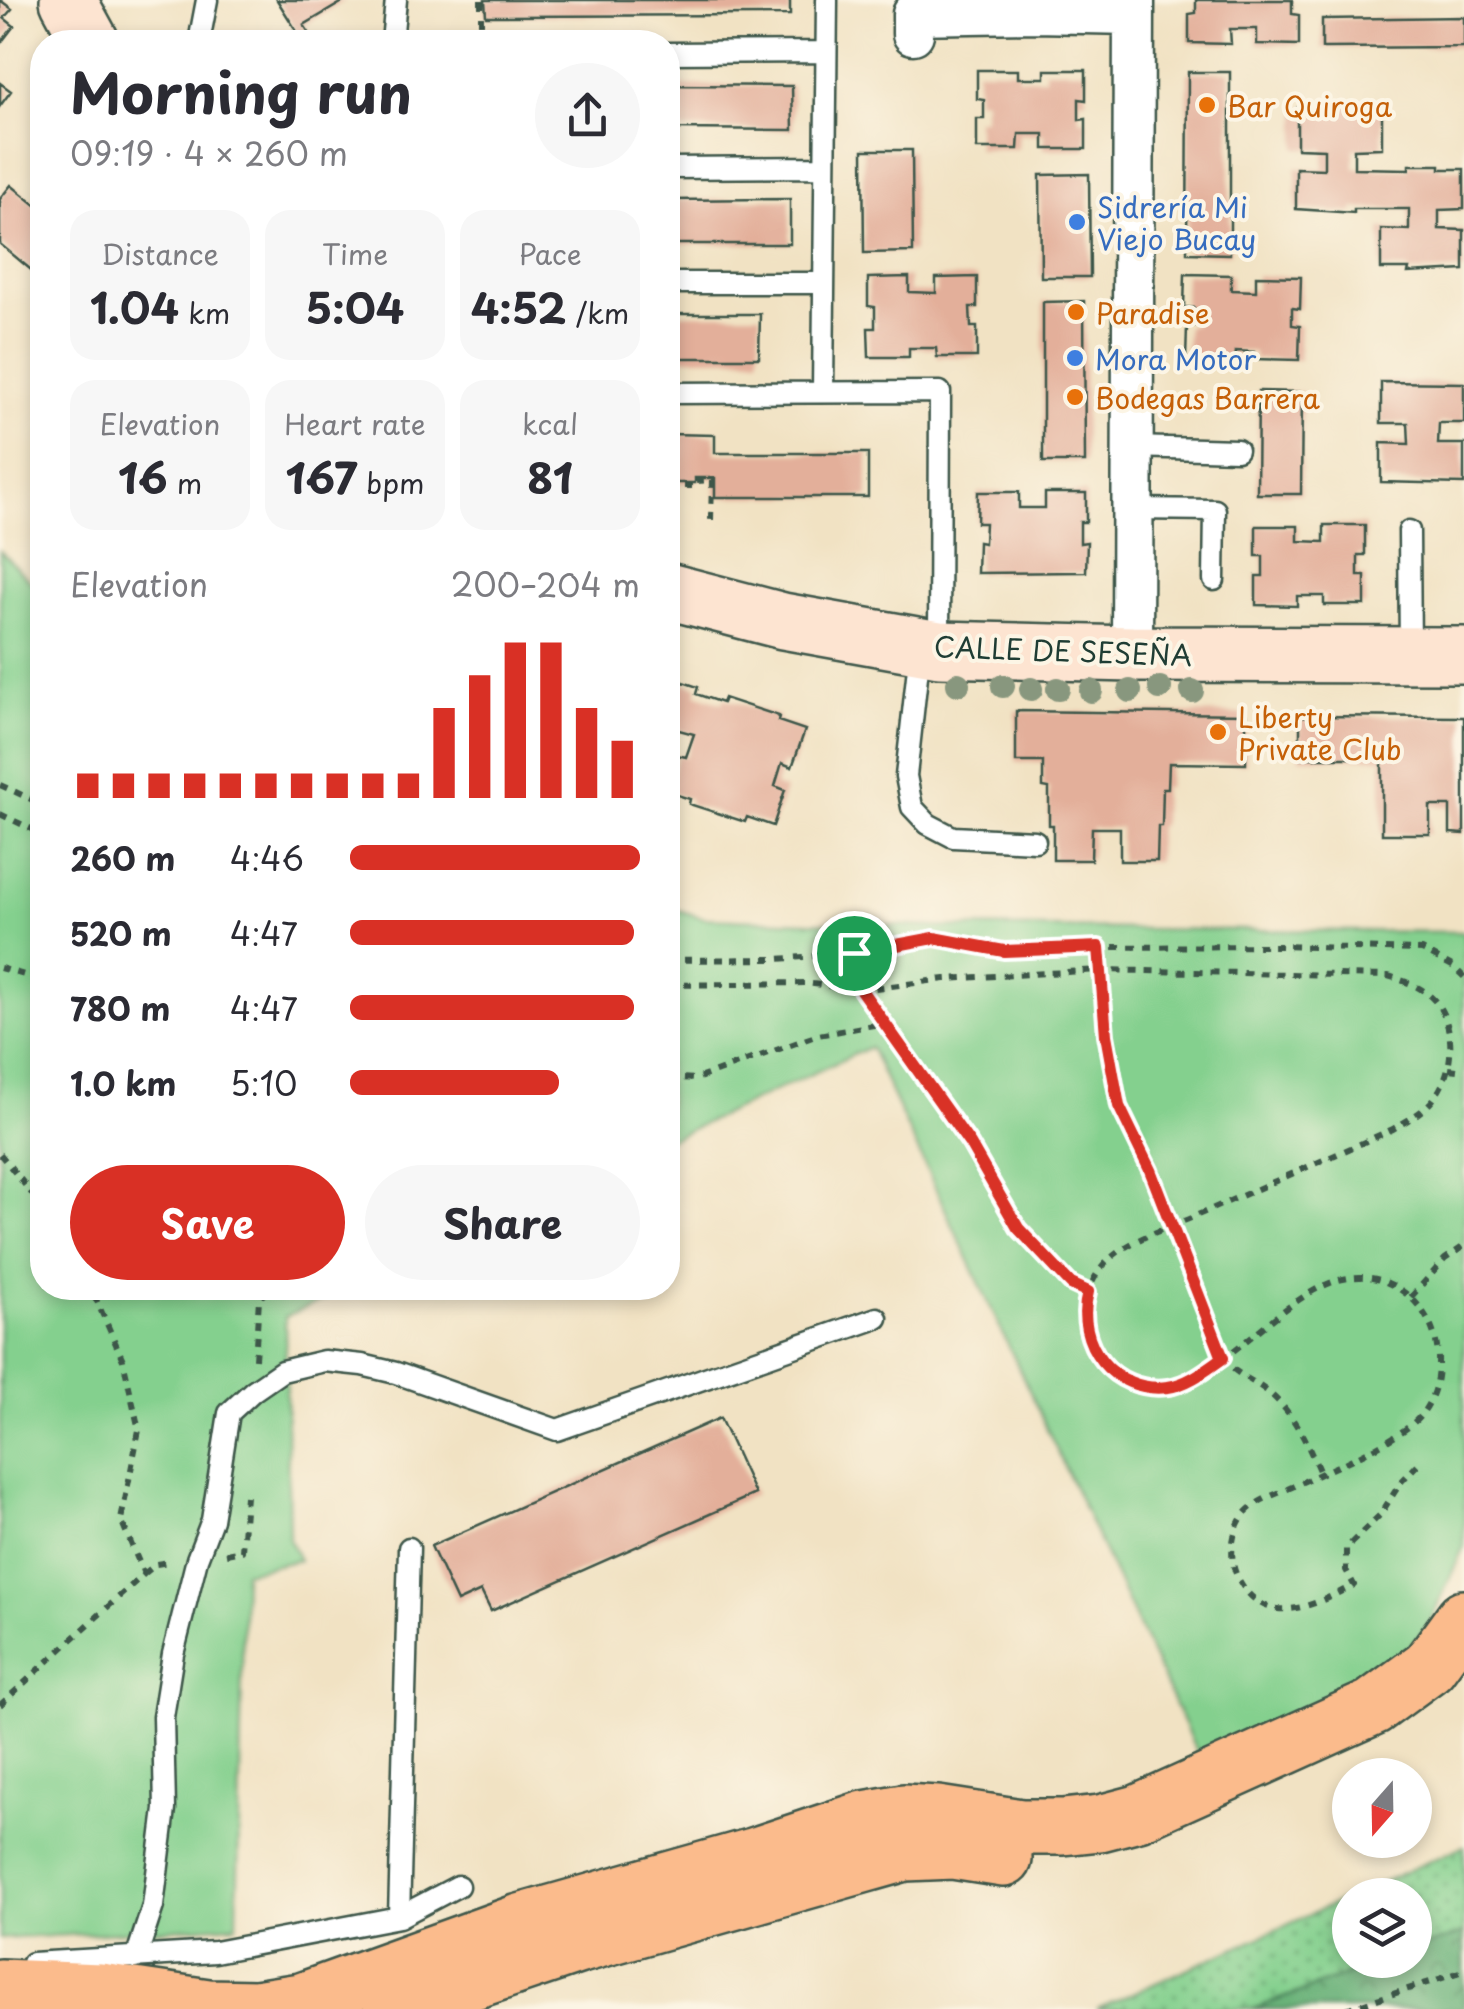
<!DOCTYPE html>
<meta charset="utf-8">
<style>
:root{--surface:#fff;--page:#f7f7f7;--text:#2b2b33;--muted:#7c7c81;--accent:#d93025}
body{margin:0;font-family:"Playpen Sans",sans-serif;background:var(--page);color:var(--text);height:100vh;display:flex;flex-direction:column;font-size:38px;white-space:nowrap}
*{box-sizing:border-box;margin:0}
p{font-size:32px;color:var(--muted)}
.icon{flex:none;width:55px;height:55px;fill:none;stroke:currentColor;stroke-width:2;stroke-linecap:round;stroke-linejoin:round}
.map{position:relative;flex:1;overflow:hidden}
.drawer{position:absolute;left:30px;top:30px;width:650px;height:1270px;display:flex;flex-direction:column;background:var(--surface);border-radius:40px;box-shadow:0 5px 15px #0003}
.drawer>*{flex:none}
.needle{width:65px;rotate:200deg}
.fabs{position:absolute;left:1332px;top:1758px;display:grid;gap:20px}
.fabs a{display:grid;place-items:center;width:100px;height:100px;border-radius:50%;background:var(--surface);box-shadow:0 5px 15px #0003;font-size:50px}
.pin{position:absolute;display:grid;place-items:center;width:85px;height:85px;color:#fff;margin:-42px;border:5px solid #fff;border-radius:50%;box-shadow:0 2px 10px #0007}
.round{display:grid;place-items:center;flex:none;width:105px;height:105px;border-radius:52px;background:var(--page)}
.summary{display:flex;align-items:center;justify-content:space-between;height:170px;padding:0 40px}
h1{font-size:55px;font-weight:700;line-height:75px}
.figures{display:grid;grid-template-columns:repeat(3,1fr);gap:15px;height:170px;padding:10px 40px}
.figures div{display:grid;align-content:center;border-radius:25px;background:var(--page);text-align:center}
.figures b{font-size:42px;font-weight:700}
.figures small{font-size:28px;font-weight:400}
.figures p{font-size:28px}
.chart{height:280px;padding:20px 40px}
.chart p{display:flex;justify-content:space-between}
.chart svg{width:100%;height:180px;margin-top:10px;stroke:var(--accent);stroke-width:6}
.primary-button{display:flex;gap:20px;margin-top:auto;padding:20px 40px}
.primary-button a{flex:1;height:115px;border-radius:60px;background:var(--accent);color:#fff;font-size:40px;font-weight:700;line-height:115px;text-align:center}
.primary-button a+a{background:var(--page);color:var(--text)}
ul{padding:0 40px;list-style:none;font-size:32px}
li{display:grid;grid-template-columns:160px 120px 1fr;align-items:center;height:75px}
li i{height:25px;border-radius:12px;background:var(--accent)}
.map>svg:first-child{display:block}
.grass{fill:url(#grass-dots);stroke:#528661;stroke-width:2.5}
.forest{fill:url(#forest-crowns);stroke:#457856;stroke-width:2.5}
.green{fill:#84d08e;stroke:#528661;stroke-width:2.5}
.building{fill:#e3af9a}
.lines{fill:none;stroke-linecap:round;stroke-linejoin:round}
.lane-casing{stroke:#3e5649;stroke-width:25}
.street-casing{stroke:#3e5649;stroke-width:45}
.secondary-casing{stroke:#3e5649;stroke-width:60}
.highway-casing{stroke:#3e5649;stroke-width:60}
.path{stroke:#3e5649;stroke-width:6;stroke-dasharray:8 8;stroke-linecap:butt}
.lane{stroke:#fff;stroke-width:20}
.street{stroke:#fff;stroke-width:40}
.secondary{stroke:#fde4d1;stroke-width:55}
.highway{stroke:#fbbb8c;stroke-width:55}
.tree{fill:#88977e}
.route-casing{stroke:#fff;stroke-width:20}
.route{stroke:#d93025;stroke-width:12}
.food-dot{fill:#e8710a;stroke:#fcf5e5;stroke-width:4}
.shop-dot{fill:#3f7fe0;stroke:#fcf5e5;stroke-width:4}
.labels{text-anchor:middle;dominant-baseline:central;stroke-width:8;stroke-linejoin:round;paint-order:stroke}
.food-label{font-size:28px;fill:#c56008;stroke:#fcf5e5;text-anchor:start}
.shop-label{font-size:28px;fill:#366cbe;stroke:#fcf5e5;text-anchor:start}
.street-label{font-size:28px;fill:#1f3d34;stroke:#fcf5e5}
</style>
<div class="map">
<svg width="1464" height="2009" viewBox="0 0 1464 2009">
<defs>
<pattern id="grass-dots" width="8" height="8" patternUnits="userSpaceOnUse" patternTransform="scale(2.5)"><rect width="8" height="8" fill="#84d08e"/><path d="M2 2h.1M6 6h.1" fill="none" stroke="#6baa75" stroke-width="1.8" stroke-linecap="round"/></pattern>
<pattern id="forest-crowns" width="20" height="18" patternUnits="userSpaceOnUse" patternTransform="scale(2.5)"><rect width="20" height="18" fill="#6bb279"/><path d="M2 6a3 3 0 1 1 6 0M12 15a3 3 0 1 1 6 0" fill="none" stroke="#579264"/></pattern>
</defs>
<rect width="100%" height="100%" fill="#fcf5e5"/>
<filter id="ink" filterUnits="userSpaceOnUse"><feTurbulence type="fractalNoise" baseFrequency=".01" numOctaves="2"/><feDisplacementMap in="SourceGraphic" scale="20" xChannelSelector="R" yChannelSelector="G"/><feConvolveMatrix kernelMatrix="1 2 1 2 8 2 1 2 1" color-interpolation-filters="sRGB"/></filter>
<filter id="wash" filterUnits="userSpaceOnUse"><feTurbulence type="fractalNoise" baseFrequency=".0048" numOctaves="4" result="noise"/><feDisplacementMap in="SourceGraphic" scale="40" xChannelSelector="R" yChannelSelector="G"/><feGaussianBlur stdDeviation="2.25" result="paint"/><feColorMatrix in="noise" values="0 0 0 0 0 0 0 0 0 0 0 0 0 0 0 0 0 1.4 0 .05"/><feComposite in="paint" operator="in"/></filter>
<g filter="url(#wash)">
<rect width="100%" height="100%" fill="#f1e2c3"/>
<!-- grass -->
<path class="grass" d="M 1464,1846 L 1464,1933 L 1415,1950 L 1415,1895 L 1353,1895 Z
M 1350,1897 L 1350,1960 L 1387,1960 L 1254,2009 L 1097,2009 Z"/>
<!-- forest -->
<path class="forest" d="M 1464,1933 L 1464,2009 L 1254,2009 L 1387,1960 L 1415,1960 L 1415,1950 Z"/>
<!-- green -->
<path class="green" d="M 0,551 L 42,593 L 42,1288 L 348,1288 L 285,1317 L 289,1539 L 299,1560 L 244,1572 L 237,1925 L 0,1939 Z
M 668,907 L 704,918 L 936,927 L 1464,932 L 1464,1546 L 1428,1627 L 1390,1667 L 1206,1772 L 870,1047 L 668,1140 Z"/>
<g id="blocks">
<!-- building -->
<path class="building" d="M 0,0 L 12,9 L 4,18 L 14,26 L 0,44 Z
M 277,0 L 346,0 L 304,25 L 315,42 L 275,42 L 296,30 Z
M 485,0 L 790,0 L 790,15 L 486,16 Z
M 1196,0 L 1292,0 L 1292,14 L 1299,15 L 1299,45 L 1257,44 L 1257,29 L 1230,29 L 1231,44 L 1189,43 L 1189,14 L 1196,13 Z
M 1464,17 L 1464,47 L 1322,48 L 1322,19 Z
M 977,70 L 1018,70 L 1018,78 L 1045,78 L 1045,70 L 1086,70 L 1086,100 L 1079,99 L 1079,120 L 1086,119 L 1086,149 L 1044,149 L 1044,134 L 1019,134 L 1018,149 L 977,149 L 977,119 L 984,119 L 984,100 L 977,99 Z
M 1188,72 L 1230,72 L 1230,254 L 1187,253 Z
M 0,83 L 11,91 L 0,106 Z
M 668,85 L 792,86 L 793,130 L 668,129 Z
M 1324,104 L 1382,108 L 1382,148 L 1354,149 L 1354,168 L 1409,169 L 1409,165 L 1440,165 L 1440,169 L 1464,169 L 1464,209 L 1439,210 L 1439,229 L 1464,230 L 1464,270 L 1408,273 L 1409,269 L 1381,269 L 1381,229 L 1409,230 L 1409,209 L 1354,209 L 1354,213 L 1296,209 L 1296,168 L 1324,169 L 1324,149 L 1297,148 L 1297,108 L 1324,108 Z
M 863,150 L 912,150 L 913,252 L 864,253 Z
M 1089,174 L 1090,277 L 1041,277 L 1040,175 Z
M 11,185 L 42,210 L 42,279 L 0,244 L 0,199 Z
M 790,199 L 790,244 L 668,244 L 668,200 Z
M 1185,274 L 1231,275 L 1231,290 L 1256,291 L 1256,276 L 1301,277 L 1300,309 L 1292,308 L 1292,325 L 1300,326 L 1299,360 L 1254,359 L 1254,352 L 1236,351 L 1235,361 L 1186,360 L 1187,326 L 1194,326 L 1194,308 L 1184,307 Z
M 909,277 L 909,292 L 936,293 L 936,278 L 977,277 L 977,307 L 970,307 L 971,327 L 977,327 L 977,357 L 937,357 L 936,348 L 909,348 L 909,357 L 869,357 L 868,328 L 875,328 L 875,307 L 868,306 L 868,278 Z
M 1084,301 L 1085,462 L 1043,462 L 1043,302 Z
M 668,314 L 760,314 L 759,358 L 668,358 Z
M 1381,382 L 1464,383 L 1464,423 L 1439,423 L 1438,444 L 1464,444 L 1464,484 L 1381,482 L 1381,443 L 1409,444 L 1408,423 L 1381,423 Z
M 1258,391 L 1302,392 L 1301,494 L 1257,494 Z
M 668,434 L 715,435 L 715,453 L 868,453 L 868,497 L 715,497 L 715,478 L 695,478 L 695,483 L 668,483 Z
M 978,492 L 1019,492 L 1019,508 L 1045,508 L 1045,493 L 1086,493 L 1086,522 L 1080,522 L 1080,543 L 1087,542 L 1086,572 L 977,573 L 978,542 L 984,543 L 985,523 L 977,523 Z
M 1324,525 L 1365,525 L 1365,555 L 1358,555 L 1358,576 L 1365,576 L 1365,605 L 1324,605 L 1324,596 L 1297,596 L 1297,606 L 1256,605 L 1256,576 L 1263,576 L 1263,556 L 1256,556 L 1256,526 L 1298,526 L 1298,541 L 1324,542 Z
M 668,677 L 698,687 L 696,694 L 722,703 L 724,698 L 779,716 L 778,721 L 805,730 L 792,767 L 782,763 L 775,786 L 785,790 L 773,826 L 747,817 L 745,822 L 689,804 L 690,799 L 668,792 L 677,755 L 686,757 L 694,734 L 668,727 Z
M 1016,711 L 1246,714 L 1246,764 L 1169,763 L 1168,788 L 1163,788 L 1162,826 L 1158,826 L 1157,861 L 1120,861 L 1120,828 L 1092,828 L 1091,860 L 1053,860 L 1053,825 L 1049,825 L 1049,788 L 1043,787 L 1043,762 L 1016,762 Z
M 1300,716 L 1464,717 L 1464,834 L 1450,833 L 1450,806 L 1430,806 L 1430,834 L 1382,834 L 1382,758 L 1300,758 Z
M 720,1418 L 755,1494 L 491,1611 L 481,1591 L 457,1602 L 431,1546 Z"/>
</g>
</g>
<g filter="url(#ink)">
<use href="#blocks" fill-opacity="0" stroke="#3e5649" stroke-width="2.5"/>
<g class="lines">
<defs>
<path id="lane" d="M 199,42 L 207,0
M 392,42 L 396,0
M 668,53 L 826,52
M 668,168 L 825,167
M 668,283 L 824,283
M 823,392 L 827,0
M 668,393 L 940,392 L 939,647
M 1133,447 L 1237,450
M 1133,509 L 1215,510 L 1214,580
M 1409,531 L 1410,653
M 920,649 L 906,776 L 912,807 L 928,824 L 953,837 L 1035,841
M 399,1917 L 458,1886
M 136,1958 L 153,1906 L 165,1809 L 163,1717 L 173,1654 L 197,1559 L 212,1520 L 229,1413 L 253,1391 L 282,1371 L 324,1361 L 362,1365 L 396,1373 L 557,1430 L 877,1318
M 32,1963 L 215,1952 L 399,1917 L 409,1548"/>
<path id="street" d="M 1034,0 L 1034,12 L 1133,14
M 913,34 L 913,14 L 1034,12
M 1132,654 L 1134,0"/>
<path id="secondary" d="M 68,0 L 91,42
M 668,591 L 783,621 L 939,649 L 1132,654 L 1464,655"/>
<path id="highway" d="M 0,1987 L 100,1991 L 208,2007 L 256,2008 L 301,2001 L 520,1922 L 753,1856 L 864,1819 L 903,1812 L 937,1814 L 1021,1827 L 1063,1827 L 1100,1823 L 1138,1813 L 1373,1707 L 1429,1666 L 1464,1618
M 391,2009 L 577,1946 L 905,1853 L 953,1851 L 1004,1859"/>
</defs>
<!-- lane casing -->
<use href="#lane" class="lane-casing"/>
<!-- street casing -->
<use href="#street" class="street-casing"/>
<!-- secondary casing -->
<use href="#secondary" class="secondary-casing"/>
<!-- highway casing -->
<use href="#highway" class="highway-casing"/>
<!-- path -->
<path class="path" d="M 481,0 L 481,42
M 668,486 L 696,486 L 697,481 L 712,480 L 711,520
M 0,785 L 42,804
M 0,814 L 42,834
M 1099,947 L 1105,1035 L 1119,1106 L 1150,1170 L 1223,1358 C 1235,1375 1252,1379 1268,1392 C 1294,1413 1307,1443 1320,1473
M 854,953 L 861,990 L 970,1144 L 1018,1228 L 1071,1284 L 1089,1292
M 668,960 L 777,959 L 854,953 L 934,938 L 1004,951 L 1099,947 L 1279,946 L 1422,950 L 1454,967 L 1464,977
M 0,968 L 42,980
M 668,985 L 805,983 L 861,990 L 945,979 L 1100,970 L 1388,976 C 1405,981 1423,987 1435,1001 C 1458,1030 1454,1075 1431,1102 C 1420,1114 1406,1121 1393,1129 C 1329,1158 1264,1186 1200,1214 C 1172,1227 1135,1237 1112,1257 C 1074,1290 1076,1345 1117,1373 C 1217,1443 1303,1211 1409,1296 C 1428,1312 1439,1339 1438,1363 C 1438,1386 1430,1409 1412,1424 C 1383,1448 1327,1470 1292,1487 C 1277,1494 1257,1500 1246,1512 C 1232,1528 1228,1557 1237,1576 C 1264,1631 1313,1606 1354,1585 L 1346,1570 L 1346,1548 L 1380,1515 L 1401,1482 L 1420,1462
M 1449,1069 L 1464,1071
M 668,1077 L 696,1079 L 818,1035 L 885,1023
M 0,1154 L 42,1206
M 1411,1297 L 1445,1259 L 1464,1246
M 255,1359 L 259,1299 L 269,1288
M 226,1554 L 242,1551 L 246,1496
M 144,1574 L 156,1564 L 169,1562
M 0,1705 L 144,1574 L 121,1520 L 139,1430 L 123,1360 L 91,1288
M 1346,2009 L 1464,1971"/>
<!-- lane -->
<use href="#lane" class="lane"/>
<!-- street -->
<use href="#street" class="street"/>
<!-- secondary -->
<use href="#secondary" class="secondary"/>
<!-- highway -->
<use href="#highway" class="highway"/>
</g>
<!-- trees -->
<g class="tree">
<circle cx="958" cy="684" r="12"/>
<circle cx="1003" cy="686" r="12"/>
<circle cx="1160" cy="688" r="12"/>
<circle cx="1031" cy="689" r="12"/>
<circle cx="1058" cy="689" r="12"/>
<circle cx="1091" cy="691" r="12"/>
<circle cx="1130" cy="691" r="12"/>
<circle cx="1192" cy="691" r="12"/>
</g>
</g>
<g class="lines" filter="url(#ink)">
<defs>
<path id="route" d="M 934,938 L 1004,951 L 1099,947 L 1106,1035 L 1119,1106 L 1150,1170 L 1223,1358 C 1207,1369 1189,1384 1168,1387 C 1113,1394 1074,1343 1088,1292 L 1071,1284 L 1018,1228 L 970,1144 L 861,990 L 854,953 Z"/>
</defs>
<!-- route casing -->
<use href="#route" class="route-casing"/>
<!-- route -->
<use href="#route" class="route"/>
</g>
<!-- markers -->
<g class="food-dot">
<circle cx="1207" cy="105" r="10"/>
<circle cx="1076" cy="312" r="10"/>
<circle cx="1075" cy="397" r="10"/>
<circle cx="1218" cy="732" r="10"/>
</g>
<g class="shop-dot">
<circle cx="1077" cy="222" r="10"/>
<circle cx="1075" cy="358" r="10"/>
</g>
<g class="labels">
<!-- food labels -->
<g class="food-label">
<text x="1227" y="105">Bar Quiroga</text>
<text x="1096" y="312">Paradise</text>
<text x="1095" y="397">Bodegas Barrera</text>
<text x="1238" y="716">Liberty<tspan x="1238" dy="32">Private Club</tspan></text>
</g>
<!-- shop labels -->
<g class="shop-label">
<text x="1097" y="206">Sidrería Mi<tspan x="1097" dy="32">Viejo Bucay</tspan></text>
<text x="1095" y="358">Mora Motor</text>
</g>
<!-- street labels -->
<g class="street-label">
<text transform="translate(1063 650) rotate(2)">CALLE DE SESEÑA</text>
</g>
</g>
</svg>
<div class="fabs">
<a><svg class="needle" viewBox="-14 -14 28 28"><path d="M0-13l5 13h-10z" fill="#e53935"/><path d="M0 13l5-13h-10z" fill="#7c7c81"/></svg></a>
<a><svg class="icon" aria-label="layers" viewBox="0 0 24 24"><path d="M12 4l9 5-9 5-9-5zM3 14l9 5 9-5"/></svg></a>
</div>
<div class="pin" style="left:854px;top:953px;background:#1e9e55"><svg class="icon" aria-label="arrive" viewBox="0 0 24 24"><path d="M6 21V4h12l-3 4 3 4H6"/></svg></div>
<section class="drawer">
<div class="summary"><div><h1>Morning run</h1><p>09:19 · 4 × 260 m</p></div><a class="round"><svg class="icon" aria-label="share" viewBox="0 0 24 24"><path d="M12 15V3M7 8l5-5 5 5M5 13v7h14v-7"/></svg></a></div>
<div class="figures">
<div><p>Distance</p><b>1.04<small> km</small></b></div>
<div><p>Time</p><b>5:04</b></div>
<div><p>Pace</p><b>4:52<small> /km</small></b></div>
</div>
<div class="figures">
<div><p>Elevation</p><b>16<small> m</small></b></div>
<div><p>Heart rate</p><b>167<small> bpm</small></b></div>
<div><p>kcal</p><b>81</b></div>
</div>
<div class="chart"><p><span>Elevation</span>200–204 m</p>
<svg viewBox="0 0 160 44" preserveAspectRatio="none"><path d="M5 44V38M15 44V38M25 44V38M35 44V38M45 44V38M55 44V38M65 44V38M75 44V38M85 44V38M95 44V38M105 44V22M115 44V14M125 44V6M135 44V6M145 44V22M155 44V30"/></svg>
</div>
<ul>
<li><b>260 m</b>4:46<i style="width:100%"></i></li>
<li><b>520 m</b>4:47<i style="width:98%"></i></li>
<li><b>780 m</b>4:47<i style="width:98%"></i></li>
<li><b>1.0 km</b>5:10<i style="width:72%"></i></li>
</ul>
<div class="primary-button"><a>Save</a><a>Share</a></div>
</section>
</div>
